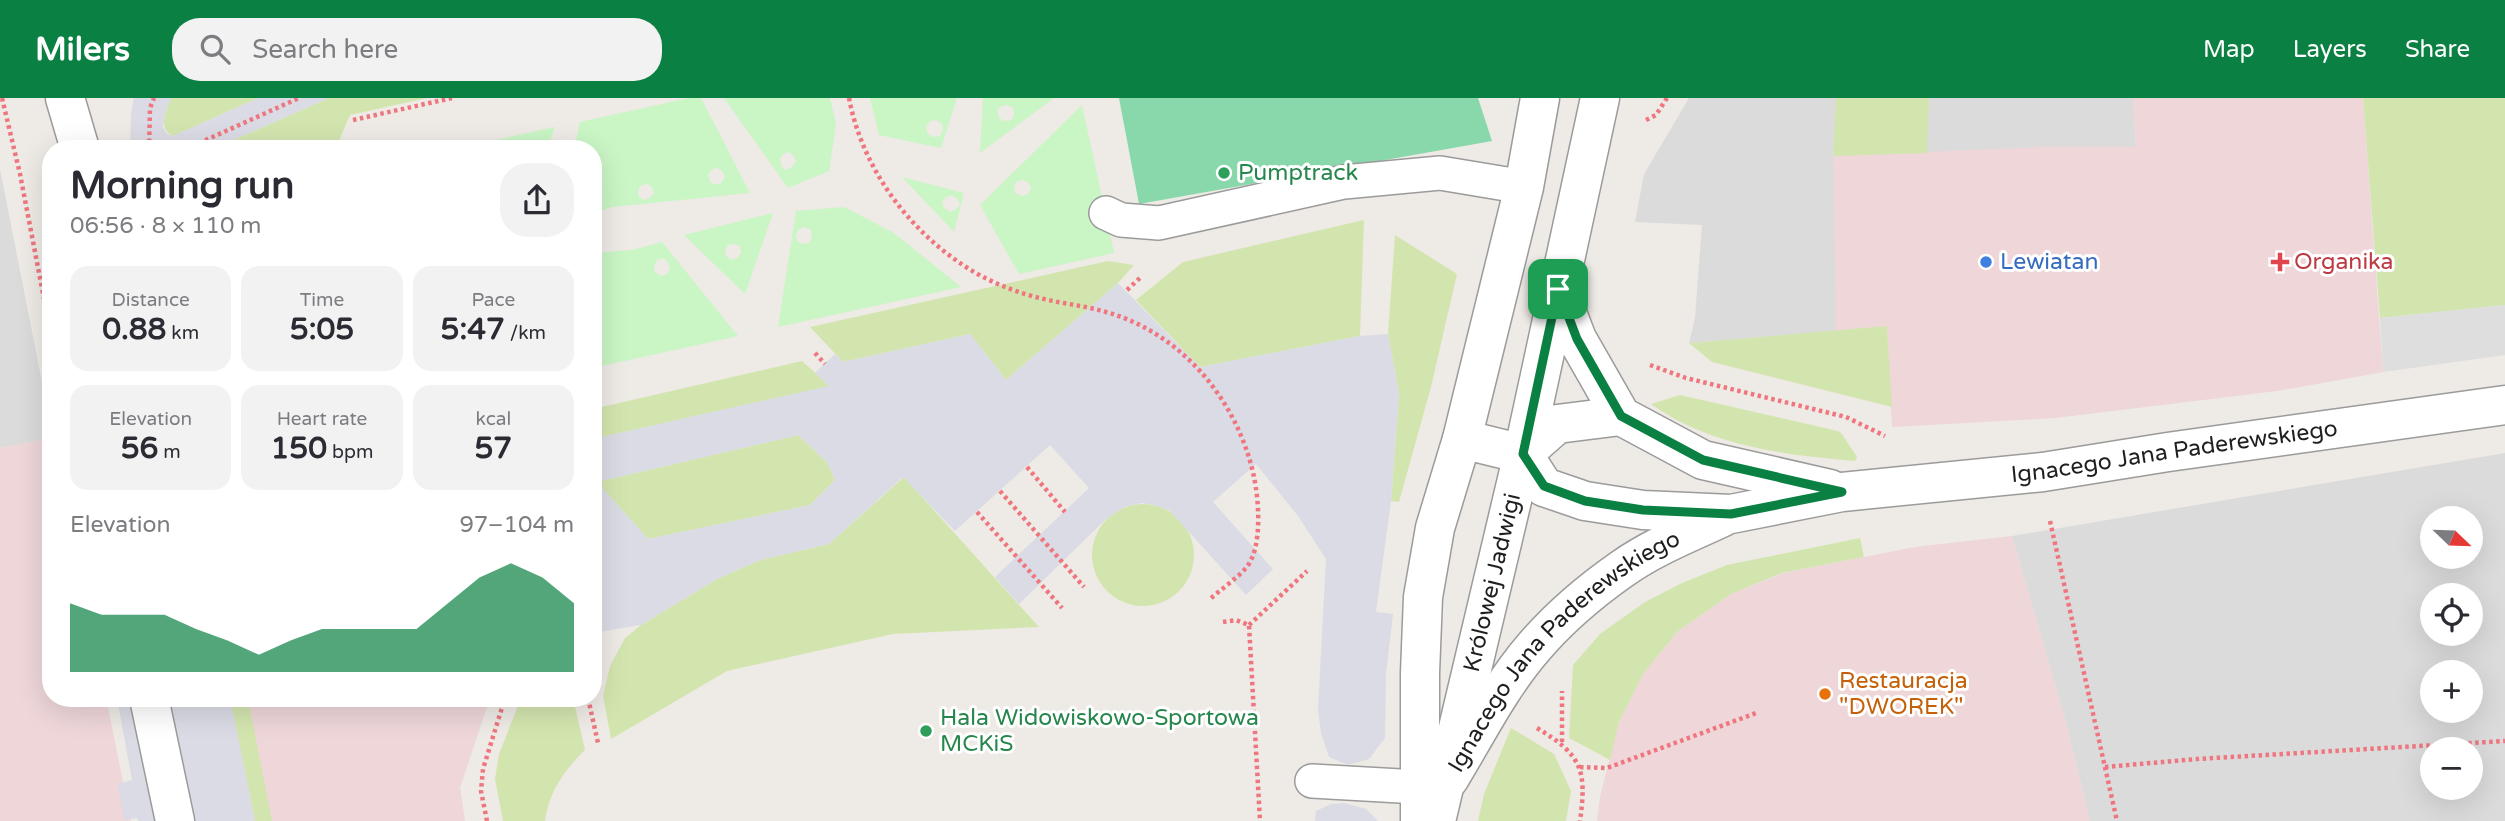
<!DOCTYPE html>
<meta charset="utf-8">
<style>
:root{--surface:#fff;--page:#f2f2f3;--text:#2b2b33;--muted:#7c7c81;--accent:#0b8043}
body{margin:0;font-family:"Varela Round",sans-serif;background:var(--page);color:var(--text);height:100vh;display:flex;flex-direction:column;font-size:26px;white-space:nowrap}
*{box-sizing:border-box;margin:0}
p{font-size:23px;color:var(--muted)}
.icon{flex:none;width:38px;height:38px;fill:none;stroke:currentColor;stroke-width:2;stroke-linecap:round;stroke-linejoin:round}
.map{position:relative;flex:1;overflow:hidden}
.details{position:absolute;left:42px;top:42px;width:560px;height:567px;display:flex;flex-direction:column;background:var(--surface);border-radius:28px;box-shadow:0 7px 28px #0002}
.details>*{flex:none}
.needle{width:46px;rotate:113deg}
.fabs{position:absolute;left:2420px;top:408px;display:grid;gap:14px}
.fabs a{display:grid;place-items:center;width:63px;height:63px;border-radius:50%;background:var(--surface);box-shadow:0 7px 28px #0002;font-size:35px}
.pin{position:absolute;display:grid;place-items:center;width:60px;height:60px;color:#fff;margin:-30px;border-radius:14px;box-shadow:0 4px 10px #0006}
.round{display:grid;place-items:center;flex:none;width:74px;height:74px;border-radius:28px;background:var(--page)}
.overview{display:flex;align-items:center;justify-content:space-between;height:119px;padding:0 28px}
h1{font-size:38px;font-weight:700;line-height:52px}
.figures{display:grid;grid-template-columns:repeat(3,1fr);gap:10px;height:119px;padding:7px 28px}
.figures div{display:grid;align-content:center;border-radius:18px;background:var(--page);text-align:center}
.figures b{font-size:30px;font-weight:700}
.figures small{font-size:19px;font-weight:400}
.figures p{font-size:19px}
.chart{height:196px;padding:14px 28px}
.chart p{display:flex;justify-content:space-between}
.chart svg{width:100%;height:126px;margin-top:7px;fill:var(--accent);opacity:.7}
header{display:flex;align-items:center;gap:42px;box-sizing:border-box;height:98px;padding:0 35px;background:var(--accent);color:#fff}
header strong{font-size:33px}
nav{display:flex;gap:38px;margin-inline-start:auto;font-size:24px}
.search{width:490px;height:63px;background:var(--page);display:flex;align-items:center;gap:18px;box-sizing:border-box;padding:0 24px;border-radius:28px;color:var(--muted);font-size:26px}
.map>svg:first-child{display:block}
.residential{fill:#dcdbdc;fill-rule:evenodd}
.commercial{fill:#eed6d9}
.grass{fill:#d3e5af}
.park{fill:#caf5c5;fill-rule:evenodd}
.pitch{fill:#89d8ab}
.parking{fill:#dedede}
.plaza{fill:#dadbe4;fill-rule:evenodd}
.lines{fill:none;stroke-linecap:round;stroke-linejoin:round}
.service-casing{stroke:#9b9b9b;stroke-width:36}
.minor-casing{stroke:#9b9b9b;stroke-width:41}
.tertiary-casing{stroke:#9b9b9b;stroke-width:41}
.path{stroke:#ef767f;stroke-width:4.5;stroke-dasharray:3.5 3.5;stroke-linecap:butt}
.service{stroke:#fff;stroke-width:33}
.minor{stroke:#fff;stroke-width:38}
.tertiary{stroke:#fff;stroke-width:38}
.route-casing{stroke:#fff;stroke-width:14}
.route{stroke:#0b8043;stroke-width:9}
.leisure-dot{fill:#2e9e5b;stroke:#fff;stroke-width:2.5}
.shop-dot{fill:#3f7fe0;stroke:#fff;stroke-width:2.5}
.health-dot{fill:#e0444e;stroke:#fff;stroke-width:2.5}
.food-dot{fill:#e8710a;stroke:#fff;stroke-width:2.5}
.labels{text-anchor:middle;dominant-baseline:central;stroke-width:6;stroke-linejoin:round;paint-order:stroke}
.leisure-label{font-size:23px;fill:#27864d;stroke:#fff;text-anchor:start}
.shop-label{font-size:23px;fill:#366cbe;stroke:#fff;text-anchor:start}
.health-label{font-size:23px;fill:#be3a42;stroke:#fff;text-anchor:start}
.street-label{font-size:23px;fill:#1e1e1e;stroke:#fff}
.food-label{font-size:23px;fill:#c56008;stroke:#fff;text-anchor:start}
</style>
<header>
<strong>Milers</strong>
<div class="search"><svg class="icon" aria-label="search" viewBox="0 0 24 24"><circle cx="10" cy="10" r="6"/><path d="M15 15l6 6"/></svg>Search here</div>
<nav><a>Map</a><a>Layers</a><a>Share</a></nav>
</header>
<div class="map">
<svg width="2505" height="723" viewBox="0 0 2505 723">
<rect width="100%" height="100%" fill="#eeeae5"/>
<!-- residential -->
<path class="residential" d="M 1689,0 L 2133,0 L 2136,49 L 1836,233 L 1689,245 L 1695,220 L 1702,127 L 1635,124 L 1644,76 Z
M 0,71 L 51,330 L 51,340 L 0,350 Z
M 2505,355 L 2505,723 L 2090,723 L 2065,621 L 2012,438 ZM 2432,420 L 2471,420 L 2471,458 L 2432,458 ZM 2432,497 L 2471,497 L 2471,536 L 2432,536 ZM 2432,574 L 2471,574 L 2471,612 L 2432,612 ZM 2432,651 L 2471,651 L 2471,690 L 2432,690 Z"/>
<!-- commercial -->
<path class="commercial" d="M 2133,0 L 2363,0 L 2383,274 L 2277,293 L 2055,320 L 1892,329 L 1887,228 L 1836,233 L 1833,58 L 2040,49 L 2136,49 Z
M 51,340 L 51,600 L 106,600 L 131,723 L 0,723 L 0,350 Z
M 2012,438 L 2065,621 L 2090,723 L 1597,723 L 1600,699 L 1619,624 L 1643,576 L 1677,534 L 1731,496 L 1783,475 L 1915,449 Z
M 230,600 L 490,600 L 460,690 L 465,723 L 255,723 Z"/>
<!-- grass -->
<path class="grass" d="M 171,0 L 258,0 L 173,38 C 157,30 166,13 171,0 Z
M 329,0 L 427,0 L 350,17 L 338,45 L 307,51 L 213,51 Z
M 1836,0 L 1929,0 L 1927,55 L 1833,58 Z
M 2363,0 L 2505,0 L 2505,207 L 2380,220 Z
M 1364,122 L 1360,238 L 1200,269 L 1136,202 L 1183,164 Z
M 1395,137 L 1457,176 L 1431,289 L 1399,404 L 1391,403 L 1399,296 L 1388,236 Z
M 1108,163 L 1134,167 L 1118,185 L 1006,282 L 970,236 L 843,264 L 810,229 Z
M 1887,228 L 1892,309 L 1712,264 L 1689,245 Z
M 802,263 L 830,288 L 593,341 L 593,311 Z
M 1680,297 L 1838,333 L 1842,336 L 1857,359 L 1855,363 C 1784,357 1710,348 1651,306 Z
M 798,337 L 827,364 L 835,382 L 810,407 L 648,441 L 597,384 Z
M 904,379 L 1039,529 L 893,536 L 727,573 L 611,641 L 603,598 L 610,568 L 625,540 L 641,527 L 717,481 L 760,462 L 829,446 Z
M1092 457a51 51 0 1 1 102 0a51 51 0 1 1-102 0Z
M 1860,440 L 1864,459 L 1782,475 L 1731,496 L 1677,534 L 1643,576 L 1619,624 L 1610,662 L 1569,640 L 1573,567 L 1600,536 L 1645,504 L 1682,485 L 1727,467 Z
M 230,600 L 248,600 L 272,723 L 255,723 Z
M 521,600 L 573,600 L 585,652 C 565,671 548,695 545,723 L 503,723 L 495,681 L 499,656 Z
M 1511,630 L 1554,656 L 1571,693 L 1566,723 L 1478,723 L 1484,696 Z"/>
<!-- park -->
<path class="park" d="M 689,0 L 701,0 L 750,95 L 612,109 L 593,116 L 593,51 L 574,51 L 580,24 ZM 718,70 L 723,74 L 725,80 L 721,85 L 716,87 L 710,84 L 708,77 L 712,71 ZM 648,86 L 652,89 L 654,95 L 650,100 L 644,102 L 639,99 L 638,92 L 641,87 Z
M 724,0 L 830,0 L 836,26 L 829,73 L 788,90 ZM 789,54 L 794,58 L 796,64 L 792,69 L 786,72 L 781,68 L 780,61 L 783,56 Z
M 870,0 L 957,0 L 941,50 L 879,37 ZM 936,22 L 942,26 L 943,32 L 940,38 L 933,39 L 928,36 L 926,29 L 930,23 Z
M 983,0 L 1054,0 L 980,55 ZM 1007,7 L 1013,10 L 1014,17 L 1011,22 L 1004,23 L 999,20 L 997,13 L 1001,8 Z
M 1082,7 L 1114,155 L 1019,176 L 980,107 ZM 1023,82 L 1029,85 L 1031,91 L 1027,97 L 1021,98 L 1015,95 L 1014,89 L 1017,83 Z
M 555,29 L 547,51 L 455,51 Z
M 902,79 L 964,95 L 954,134 ZM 952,97 L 958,101 L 960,107 L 955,112 L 950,114 L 944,110 L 942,104 L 946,99 Z
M 844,109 L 894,135 L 961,189 L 778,229 L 796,113 ZM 805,129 L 811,132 L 812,139 L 809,145 L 802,146 L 797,143 L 796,137 L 799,131 Z
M 773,115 L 745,196 L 684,137 ZM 735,146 L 740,148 L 741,155 L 737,160 L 732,162 L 726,158 L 725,152 L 728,147 Z
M 662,144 L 738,238 L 593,270 L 593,192 L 599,186 L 597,180 L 593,177 L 593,155 L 632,152 ZM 663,160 L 668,164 L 670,170 L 667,176 L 661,178 L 655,174 L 654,168 L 657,162 Z"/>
<!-- pitch -->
<path class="pitch" d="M 1119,0 L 1478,0 L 1492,43 L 1139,106 Z"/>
<!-- parking -->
<path class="parking" d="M 2505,207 L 2505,257 L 2383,274 L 2380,220 Z"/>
<!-- plaza -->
<path class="plaza" d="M 134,0 L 171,0 L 165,16 L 163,29 L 167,36 L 173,38 L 258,0 L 329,0 L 213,51 L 130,51 L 131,16 Z
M 1118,185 L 1200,269 L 1360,238 L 1388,236 L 1399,296 L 1391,403 L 1376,514 L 1393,516 L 1386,576 L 1385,640 L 1369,661 L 1348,667 L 1329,659 L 1321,635 L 1318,612 L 1326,461 L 1298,418 L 1256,366 L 1213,404 L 1273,471 L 1246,497 L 1170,413 L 1155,407 L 1141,405 L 1124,409 L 1105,422 L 1019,506 L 995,479 L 1089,390 L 1050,347 L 955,433 L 903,379 L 829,446 L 760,462 L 717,481 L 641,527 L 593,535 L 593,341 L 829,288 L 815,275 L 835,256 L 843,264 L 970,236 L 1006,282 ZM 798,337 L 827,364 L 835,382 L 810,407 L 648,441 L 597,384 Z
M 51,248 L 51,296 L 43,250 Z
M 117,600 L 135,600 L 160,723 L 138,723 L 137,720 L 124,722 L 118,686 L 132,682 Z
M 164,600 L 230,600 L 255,723 L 189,723 Z
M 1344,705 L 1366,711 L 1378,723 L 1315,723 L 1316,713 L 1331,706 Z"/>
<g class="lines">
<defs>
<path id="service" d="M 1106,115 L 1121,122 L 1159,125 L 1344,84 L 1440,75 L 1524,89
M 1312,683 L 1418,689"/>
<g id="minor">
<path d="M 65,0 L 80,51"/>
<path d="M 1558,191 L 1577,241 L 1621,318 L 1703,362 L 1830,391"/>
<path id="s1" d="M 1462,341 L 1523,356 L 1544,389 L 1585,403 L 1643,412 L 1731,416 L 1842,394 L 2043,374 L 2168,354 L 2505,307"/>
<path d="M 1523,356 L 1557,326 L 1621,318"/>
<path d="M 149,600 L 175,723"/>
<path id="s2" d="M 1449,681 C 1476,637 1500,588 1534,549 C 1558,521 1592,492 1622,471 C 1653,449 1689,435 1723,419"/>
</g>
<g id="tertiary">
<path d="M 1420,723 L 1420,575 L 1423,499 L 1435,430 L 1462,341 L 1524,89 L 1540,0"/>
<path id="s3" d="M 1436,723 L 1523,356 L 1600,0"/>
</g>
</defs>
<!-- service casing -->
<use href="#service" class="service-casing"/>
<!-- minor casing -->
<use href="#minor" class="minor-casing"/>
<!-- tertiary casing -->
<use href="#tertiary" class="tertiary-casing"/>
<!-- path -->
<path class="path" d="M 2,0 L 20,76 L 51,237
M 849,0 C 862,69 907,131 966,169 C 989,184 1017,195 1044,201 C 1065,206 1086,208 1106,214 C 1182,235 1238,303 1254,379 C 1259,403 1263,452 1245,471 C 1235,482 1220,492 1209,502
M 353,22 L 452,0
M 1646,22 L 1656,17 L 1667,0
M 149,51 L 150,10 L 154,0
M 186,51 L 299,0
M 1127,192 L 1142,178
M 815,255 L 825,266
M 1650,267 L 1686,280 L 1846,319 L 1885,338
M 1027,369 L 1065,414
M 1000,393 L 1084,489
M 977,414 L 1062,510
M 2050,423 L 2117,723
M 1223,524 L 1236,522 L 1249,527 L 1260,723
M 1249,527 L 1307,473
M 588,600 L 598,645
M 1537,630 C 1582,657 1587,672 1580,723
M 1562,644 L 1562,593
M 1580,669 L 1607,670 L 1759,614
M 2105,669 L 2197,661 L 2505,643
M 487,723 L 481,693 L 483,671 L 505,600"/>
<!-- service -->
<use href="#service" class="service"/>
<!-- minor -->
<use href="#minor" class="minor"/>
<!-- tertiary -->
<use href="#tertiary" class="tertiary"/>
</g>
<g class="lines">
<defs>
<path id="route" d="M 1558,191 L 1577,241 L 1621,318 L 1703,362 L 1842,394 L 1731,416 L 1643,412 L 1585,403 L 1544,388 L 1523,356 Z"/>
</defs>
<!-- route casing -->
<use href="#route" class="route-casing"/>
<!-- route -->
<use href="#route" class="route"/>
</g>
<!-- markers -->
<g class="leisure-dot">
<circle cx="1224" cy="75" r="7"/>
<circle cx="926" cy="633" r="7"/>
</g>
<circle class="shop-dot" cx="1986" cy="164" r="7"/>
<path class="health-dot" d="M2276.5 153.5h7v7h7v7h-7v7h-7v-7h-7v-7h7z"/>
<circle class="food-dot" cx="1825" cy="596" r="7"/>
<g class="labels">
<!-- leisure labels -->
<g class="leisure-label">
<text x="1238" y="75">Pumptrack</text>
<text x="940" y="620">Hala Widowiskowo-Sportowa<tspan x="940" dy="26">MCKiS</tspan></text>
</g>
<!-- shop labels -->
<g class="shop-label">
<text x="2000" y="164">Lewiatan</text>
</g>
<!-- health labels -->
<g class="health-label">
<text x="2294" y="164">Organika</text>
</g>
<!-- street labels -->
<g class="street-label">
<text stroke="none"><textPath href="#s1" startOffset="740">Ignacego Jana Paderewskiego</textPath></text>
<text stroke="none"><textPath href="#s3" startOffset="245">Królowej Jadwigi</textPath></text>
<text stroke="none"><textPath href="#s2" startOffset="175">Ignacego Jana Paderewskiego</textPath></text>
</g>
<!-- food labels -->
<g class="food-label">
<text x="1839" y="583">Restauracja<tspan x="1839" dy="26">"DWOREK"</tspan></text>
</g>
</g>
</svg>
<div class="fabs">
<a><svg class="needle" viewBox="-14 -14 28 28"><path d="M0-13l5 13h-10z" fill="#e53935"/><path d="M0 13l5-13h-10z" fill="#7c7c81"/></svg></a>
<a><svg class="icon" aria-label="locate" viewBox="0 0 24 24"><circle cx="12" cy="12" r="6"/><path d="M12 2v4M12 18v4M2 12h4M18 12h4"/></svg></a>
<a>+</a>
<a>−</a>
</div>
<div class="pin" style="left:1558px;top:191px;background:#1e9e55"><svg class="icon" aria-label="arrive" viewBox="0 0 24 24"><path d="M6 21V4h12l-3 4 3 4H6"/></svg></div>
<section class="details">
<div class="overview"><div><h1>Morning run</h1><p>06:56 · 8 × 110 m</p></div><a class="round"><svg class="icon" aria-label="share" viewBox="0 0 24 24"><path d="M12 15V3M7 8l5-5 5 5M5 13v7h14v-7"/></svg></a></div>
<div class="figures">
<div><p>Distance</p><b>0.88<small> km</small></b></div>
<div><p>Time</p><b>5:05</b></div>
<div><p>Pace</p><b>5:47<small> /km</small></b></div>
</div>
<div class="figures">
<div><p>Elevation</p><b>56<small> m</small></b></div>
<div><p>Heart rate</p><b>150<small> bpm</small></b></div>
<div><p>kcal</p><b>57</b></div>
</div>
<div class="chart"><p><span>Elevation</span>97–104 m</p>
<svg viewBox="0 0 160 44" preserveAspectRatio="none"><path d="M0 44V20L10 24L20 24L30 24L40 29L50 33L60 38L70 33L80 29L90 29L100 29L110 29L120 20L130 11L140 6L150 11L160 20V44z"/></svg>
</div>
</section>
</div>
